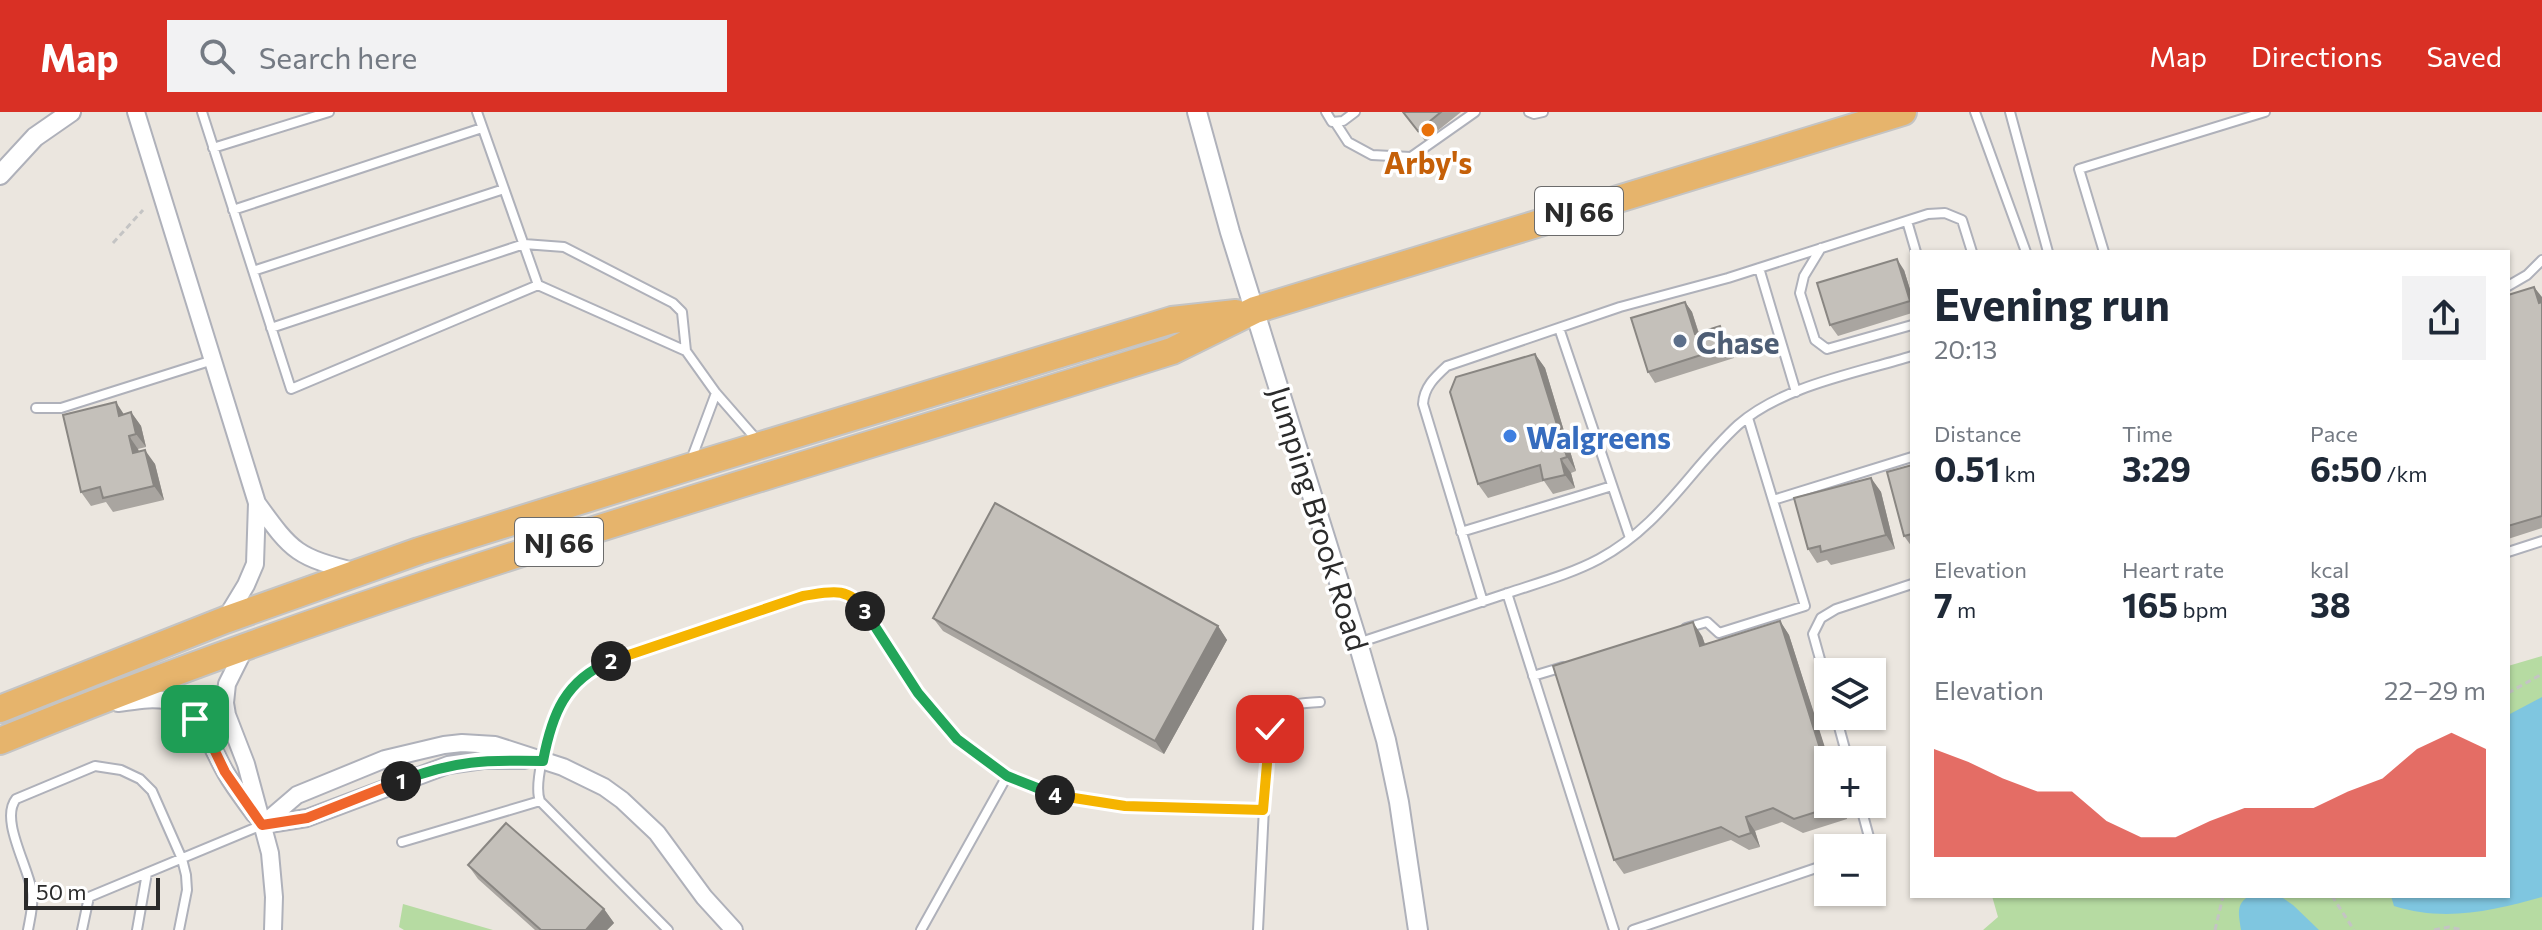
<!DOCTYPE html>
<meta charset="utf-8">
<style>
:root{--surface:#fff;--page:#f2f2f3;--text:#1f2937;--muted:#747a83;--accent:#d93025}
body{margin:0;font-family:Commissioner,sans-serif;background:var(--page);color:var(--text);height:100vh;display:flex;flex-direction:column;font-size:30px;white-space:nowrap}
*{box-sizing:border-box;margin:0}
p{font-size:26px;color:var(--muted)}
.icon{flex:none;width:44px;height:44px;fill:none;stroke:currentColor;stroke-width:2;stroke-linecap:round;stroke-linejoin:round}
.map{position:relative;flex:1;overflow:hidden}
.sheet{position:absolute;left:1910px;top:138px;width:600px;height:648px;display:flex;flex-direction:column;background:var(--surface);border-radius:0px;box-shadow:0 2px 6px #0004}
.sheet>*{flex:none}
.buttons{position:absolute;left:1814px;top:546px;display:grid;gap:16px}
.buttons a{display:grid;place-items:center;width:72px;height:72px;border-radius:0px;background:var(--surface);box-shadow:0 2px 6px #0004;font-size:40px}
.scale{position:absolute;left:24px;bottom:20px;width:136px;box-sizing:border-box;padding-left:8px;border:4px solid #2b2b2b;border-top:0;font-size:22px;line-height:28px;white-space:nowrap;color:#2b2b2b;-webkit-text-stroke:6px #fff;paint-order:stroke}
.pin{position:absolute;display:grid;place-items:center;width:68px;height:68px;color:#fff;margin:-34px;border-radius:16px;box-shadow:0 4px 12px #0006}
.km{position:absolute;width:40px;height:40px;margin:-20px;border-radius:50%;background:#222;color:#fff;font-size:22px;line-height:40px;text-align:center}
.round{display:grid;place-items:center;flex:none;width:84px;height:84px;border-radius:0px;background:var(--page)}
.head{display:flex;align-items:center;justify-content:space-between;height:136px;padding:0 24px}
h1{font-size:44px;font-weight:700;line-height:60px}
.metrics{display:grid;grid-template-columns:repeat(3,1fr);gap:12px;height:136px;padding:8px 24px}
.metrics div{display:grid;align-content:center}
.metrics b{font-size:34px;font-weight:700}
.metrics small{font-size:22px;font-weight:400}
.metrics p{font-size:22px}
.chart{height:224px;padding:16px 24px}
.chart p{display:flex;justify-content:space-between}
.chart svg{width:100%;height:144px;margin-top:8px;fill:var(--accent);opacity:.7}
header{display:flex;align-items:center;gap:48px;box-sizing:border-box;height:112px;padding:0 40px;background:var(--accent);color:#fff}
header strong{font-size:38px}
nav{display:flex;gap:44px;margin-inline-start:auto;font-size:28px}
.search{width:560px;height:72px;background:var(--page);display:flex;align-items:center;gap:20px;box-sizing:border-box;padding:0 28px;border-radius:0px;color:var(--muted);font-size:30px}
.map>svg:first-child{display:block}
.green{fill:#b6dba2}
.water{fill:#7fc6e0}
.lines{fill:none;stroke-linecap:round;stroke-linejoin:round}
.service-casing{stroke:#afb1ba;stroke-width:12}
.minor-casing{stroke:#afb1ba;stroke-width:20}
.tertiary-casing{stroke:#afb1ba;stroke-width:22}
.trunk-casing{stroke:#c4c4c4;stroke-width:30}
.path{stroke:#c4c4c4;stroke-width:3;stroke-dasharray:6 4;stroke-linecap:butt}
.service{stroke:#fff;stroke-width:8}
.minor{stroke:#fff;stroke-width:16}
.tertiary{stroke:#fff;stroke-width:18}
.trunk{stroke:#e6b46c;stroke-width:26}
.wall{fill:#a9a5a0}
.shaded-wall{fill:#898682}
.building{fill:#c4c0ba;stroke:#898682;stroke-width:2}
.split-1-casing{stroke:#fff;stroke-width:16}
.split-2-casing{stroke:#fff;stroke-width:16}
.split-3-casing{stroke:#fff;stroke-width:16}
.split-4-casing{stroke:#fff;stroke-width:16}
.split-5-casing{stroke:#fff;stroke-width:16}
.split-1{stroke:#f0652b;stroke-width:10}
.split-2{stroke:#22a559;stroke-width:10}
.split-3{stroke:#f5b400;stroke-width:10}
.split-4{stroke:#22a559;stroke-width:10}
.split-5{stroke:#f5b400;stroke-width:10}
.food-dot{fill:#e8710a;stroke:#fff;stroke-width:3}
.service-dot{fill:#5c6f8a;stroke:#fff;stroke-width:3}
.shop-dot{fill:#3f7fe0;stroke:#fff;stroke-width:3}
.labels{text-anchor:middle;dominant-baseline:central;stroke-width:7;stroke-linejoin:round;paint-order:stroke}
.shield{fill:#fff;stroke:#6b6b6b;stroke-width:2}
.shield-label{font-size:28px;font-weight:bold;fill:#2b2b2b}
.food-label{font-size:30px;font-weight:bold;fill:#c56008;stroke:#fff}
.service-label{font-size:30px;font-weight:bold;fill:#4e5e75;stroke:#fff;text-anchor:start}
.shop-label{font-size:30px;font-weight:bold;fill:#366cbe;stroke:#fff;text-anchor:start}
.street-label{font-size:30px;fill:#2b2b2b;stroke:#fff}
</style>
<header>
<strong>Map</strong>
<div class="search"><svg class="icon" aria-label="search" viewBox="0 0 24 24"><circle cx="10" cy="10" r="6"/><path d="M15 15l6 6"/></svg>Search here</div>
<nav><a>Map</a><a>Directions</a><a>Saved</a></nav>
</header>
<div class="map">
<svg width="2542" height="818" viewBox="0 0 2542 818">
<rect width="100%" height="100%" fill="#ebe6df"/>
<!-- green -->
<path class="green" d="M 2542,544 L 2542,818 L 1983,818 L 1998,805 L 1992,784 L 2508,784 L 2508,554 Z
M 403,792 L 493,818 L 404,818 L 399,815 Z"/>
<!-- water -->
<path class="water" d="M 2542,585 L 2542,785 C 2493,799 2444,810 2394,794 L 2391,784 L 2508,784 L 2508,603 Z
M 2249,784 L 2280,784 L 2293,793 L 2319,818 L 2241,818 C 2239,804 2235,792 2249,784 Z"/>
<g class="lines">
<defs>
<path id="service" d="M 202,0 L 291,277 L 538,173
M 477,0 L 538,173 L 686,239
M 1326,0 L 1332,10 L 1343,9 L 1355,0
M 1529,0 L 1534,2 L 1543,0
M 1975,0 L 2026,140
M 2010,0 L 2048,140
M 1335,10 L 1348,30 L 1372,43 L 1411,45 L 1475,0
M 213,36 L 329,0
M 233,98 L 482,16
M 1907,109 L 1916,140
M 1821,136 L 1804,164 L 1800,181 L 1815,228 L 1827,237 L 1912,213
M 2104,140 L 2079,57 L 2265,0
M 1759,156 L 1796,280
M 253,159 L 504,77
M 2508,174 L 2527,163 L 2542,148
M 271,216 L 524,132 L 564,135 L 673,191 L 682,200 L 686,239 L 716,281 L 757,328
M 1559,216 L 1630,426
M 36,296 L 61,296 L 213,248
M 691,348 L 716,281
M 1773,388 L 1912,345
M 1461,420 L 1612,374
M 2508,440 L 2542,429
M 1507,481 L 1614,818
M 1483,490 L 1423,292 C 1424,275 1435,265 1447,254 L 1620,195 L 1728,166 L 1928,102 L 1945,101 L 1962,108 L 1972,140
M 1686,516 L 1707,510 L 1719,521 L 1805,494 L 1748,306
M 1358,531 C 1408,514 1458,498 1508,481 C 1538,471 1571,462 1599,447 C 1661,414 1689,358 1738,313 C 1782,274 1857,261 1912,244
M 1533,564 L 1563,555
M 1828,576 L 1813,522 L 1821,506 L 1836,497 L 1912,472
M 1836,604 L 1848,648
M 1860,692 L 1872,736
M 402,730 L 540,689
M 28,818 C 30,806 34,792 32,779 C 27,752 0,707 16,687 L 95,654 L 121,658 L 140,667 L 152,679 L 182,747 L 186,763 L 187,778 L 179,818
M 82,818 L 89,785 L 262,713
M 137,818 L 147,761
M 668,818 L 540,689 C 532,668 554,599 567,580 C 575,568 590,560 602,553 L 803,484 L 842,481 L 857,487 L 918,581 L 957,627 L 1007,664 L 1063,686 L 1125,694 L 1263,698
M 921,818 L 1007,664
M 1258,818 L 1267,634 C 1273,595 1282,592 1320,590
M 1633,818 L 1828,752"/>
<path id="minor" d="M 136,0 L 257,391 L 255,452 L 246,473 L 226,506
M 257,391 C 293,441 297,445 357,460
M 246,534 L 227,572 L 225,591 L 227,603 L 246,652 L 270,741 L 274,785 L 273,818
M 118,591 C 134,589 152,585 168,589 C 201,597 211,636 226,661 C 234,675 245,689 255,703
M 262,713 L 297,683 L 385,647 L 444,633 L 462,631 L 495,633 L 563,655 L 604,675 L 622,688 L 657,721 L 704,785 L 734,818
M 263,713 L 307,706 L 448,653 L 483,648 L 525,648"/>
<path id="tertiary" d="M 1197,0 L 1230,120 L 1358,531 L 1386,628 L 1399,690 L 1418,818
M 0,63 L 35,25 L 71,0"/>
<path id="trunk" d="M 0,597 L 225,508 L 419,439 L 689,355 L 1172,208 L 1236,201
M 0,629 C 381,472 780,363 1172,239 L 1255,198 L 1903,0"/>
</defs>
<!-- service casing -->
<use href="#service" class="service-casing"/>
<!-- minor casing -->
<use href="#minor" class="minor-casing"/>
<!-- tertiary casing -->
<use href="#tertiary" class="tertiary-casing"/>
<!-- trunk casing -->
<use href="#trunk" class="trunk-casing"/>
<!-- path -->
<path class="path" d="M 113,131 L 143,98
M 2508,581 L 2542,562
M 2332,784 L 2354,818
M 2215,818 L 2223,784
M 2434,818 L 2449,815 L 2463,818"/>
<!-- service -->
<use href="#service" class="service"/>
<!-- minor -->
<use href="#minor" class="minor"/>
<!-- tertiary -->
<use href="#tertiary" class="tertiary"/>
<!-- trunk -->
<use href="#trunk" class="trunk"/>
</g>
<!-- wall -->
<path class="wall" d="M 1403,0 L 1461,0 L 1425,29 Z
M 1904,158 L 1912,184 L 1912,201 L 1838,224 L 1830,213 Z
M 2534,175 L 2542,187 L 2542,416 L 2508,427 L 2508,183 Z
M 1685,190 L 1692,200 L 1699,221 L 1727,225 L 1734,246 L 1655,271 L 1648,260 Z
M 1535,242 L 1545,256 L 1576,359 L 1571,361 L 1575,376 L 1553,382 L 1544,369 L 1488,386 L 1478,372 Z
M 131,300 L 141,314 L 146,335 L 138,337 L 139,339 L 155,352 L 164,388 L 113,400 L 106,390 L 91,394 L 81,380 L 124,302 Z
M 1912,353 L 1912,435 L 1904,424 Z
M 1871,366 L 1881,380 L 1895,437 L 1831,453 L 1827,448 L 1817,451 L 1808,437 Z
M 933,506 L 1218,514 L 1227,528 L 1164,642 L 943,519 Z
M 1780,509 L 1789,523 L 1847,707 L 1803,721 L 1782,710 L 1755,719 L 1760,735 L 1749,738 L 1731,728 L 1624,762 L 1614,748 L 1702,524 L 1705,532 Z
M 468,753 L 604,797 L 614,811 L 607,818 L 535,818 L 478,767 Z"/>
<!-- shaded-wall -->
<path class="shaded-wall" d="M 1897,147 L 1904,158 L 1912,184 L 1912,192 L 1910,189 Z
M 2534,175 L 2542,185 L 2542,194 L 2539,191 Z
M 1685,190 L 1692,200 L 1702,232 L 1695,222 Z
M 1720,214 L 1727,225 L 1734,246 L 1726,235 Z
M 1535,242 L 1545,256 L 1576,359 L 1567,345 Z
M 116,290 L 125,304 L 119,304 Z
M 131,300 L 141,314 L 146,335 L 136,322 Z
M 129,324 L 138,337 L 142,355 L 133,341 Z
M 145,338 L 155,352 L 164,388 L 154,374 Z
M 1561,347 L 1571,361 L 1575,376 L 1565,363 Z
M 1871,366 L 1881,380 L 1895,437 L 1886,423 Z
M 1780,509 L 1789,523 L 1829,648 L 1828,662 Z
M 1693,510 L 1702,524 L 1710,547 L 1700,534 Z
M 1218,514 L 1227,528 L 1164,642 L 1155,629 Z
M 1837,692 L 1843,692 L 1847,707 L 1838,693 Z
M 1746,705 L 1755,719 L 1760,735 L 1751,721 Z
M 604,797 L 614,811 L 607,818 L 586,818 Z"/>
<!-- building -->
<path class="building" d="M 1403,0 L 1441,0 L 1418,19 Z
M 1897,147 L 1910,189 L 1830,213 L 1817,171 Z
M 2534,175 L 2539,191 L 2542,190 L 2542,404 L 2508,414 L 2508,183 Z
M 1685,190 L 1695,222 L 1720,214 L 1726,235 L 1648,260 L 1631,206 Z
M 1535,242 L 1567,345 L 1561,347 L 1565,363 L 1543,368 L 1540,353 L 1478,372 L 1450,280 L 1456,265 Z
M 116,290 L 119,304 L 131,300 L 136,322 L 129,324 L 133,341 L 145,338 L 154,374 L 103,386 L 100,375 L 81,380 L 63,303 Z
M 1912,353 L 1912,422 L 1904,424 L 1887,360 Z
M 1871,366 L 1886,423 L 1821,440 L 1820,434 L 1808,437 L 1794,386 Z
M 995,391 L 1218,514 L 1155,629 L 933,506 Z
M 1780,509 L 1828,662 L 1828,692 L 1837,692 L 1838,693 L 1794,707 L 1773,696 L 1746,705 L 1751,721 L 1739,725 L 1721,715 L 1614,748 L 1553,554 L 1693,510 L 1700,534 Z
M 506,711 L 604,797 L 586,818 L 541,818 L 468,753 Z"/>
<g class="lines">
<defs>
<path id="split-1" d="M 195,607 L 211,631 L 225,660 L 262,713 L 307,706 L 401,669"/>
<path id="split-2" d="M 401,669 C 456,648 485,648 543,649 C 552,602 565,568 611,549"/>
<path id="split-3" d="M 611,549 L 803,484 C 829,480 848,473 865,499"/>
<path id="split-4" d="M 865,499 L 918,581 L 957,627 L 1007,664 L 1055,683"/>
<path id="split-5" d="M 1055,683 L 1125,694 L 1263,698 L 1270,617"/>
</defs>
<!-- split-1 casing -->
<use href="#split-1" class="split-1-casing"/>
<!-- split-2 casing -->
<use href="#split-2" class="split-2-casing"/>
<!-- split-3 casing -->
<use href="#split-3" class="split-3-casing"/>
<!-- split-4 casing -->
<use href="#split-4" class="split-4-casing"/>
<!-- split-5 casing -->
<use href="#split-5" class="split-5-casing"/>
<!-- split-1 -->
<use href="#split-1" class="split-1"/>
<!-- split-2 -->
<use href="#split-2" class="split-2"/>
<!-- split-3 -->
<use href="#split-3" class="split-3"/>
<!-- split-4 -->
<use href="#split-4" class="split-4"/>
<!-- split-5 -->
<use href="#split-5" class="split-5"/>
</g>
<!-- markers -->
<circle class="food-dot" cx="1428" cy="18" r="8"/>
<circle class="service-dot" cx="1680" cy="229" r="8"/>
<circle class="shop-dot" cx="1510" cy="324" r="8"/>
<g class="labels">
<!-- shield labels -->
<g class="shield">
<rect x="1535" y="75" width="88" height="48" rx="6"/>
<rect x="515" y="406" width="88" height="48" rx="6"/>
</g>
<g class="shield-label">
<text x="1579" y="99">NJ 66</text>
<text x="559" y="430">NJ 66</text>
</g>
<!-- food labels -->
<g class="food-label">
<text x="1428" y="49">Arby's</text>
</g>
<!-- service labels -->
<g class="service-label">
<text x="1696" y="229">Chase</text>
</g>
<!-- shop labels -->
<g class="shop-label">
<text x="1526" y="324">Walgreens</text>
</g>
<!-- street labels -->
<g class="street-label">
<text transform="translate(1320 406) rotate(73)">Jumping Brook Road</text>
</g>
</g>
</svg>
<div class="buttons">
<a><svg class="icon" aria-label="layers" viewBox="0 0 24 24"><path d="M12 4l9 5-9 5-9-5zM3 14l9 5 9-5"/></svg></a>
<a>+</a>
<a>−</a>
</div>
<div class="scale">50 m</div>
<div class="pin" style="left:195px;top:607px;background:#1e9e55"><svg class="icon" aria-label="arrive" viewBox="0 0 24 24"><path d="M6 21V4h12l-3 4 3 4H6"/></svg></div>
<div class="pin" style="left:1270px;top:617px;background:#d93025"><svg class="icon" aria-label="check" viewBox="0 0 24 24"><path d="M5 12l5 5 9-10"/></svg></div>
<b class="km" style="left:401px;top:669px">1</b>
<b class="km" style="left:611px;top:549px">2</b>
<b class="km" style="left:865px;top:499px">3</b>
<b class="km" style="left:1055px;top:683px">4</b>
<section class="sheet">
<div class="head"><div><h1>Evening run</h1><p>20:13</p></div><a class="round"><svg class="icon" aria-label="share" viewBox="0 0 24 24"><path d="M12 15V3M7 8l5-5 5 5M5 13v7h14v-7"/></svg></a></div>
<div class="metrics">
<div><p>Distance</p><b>0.51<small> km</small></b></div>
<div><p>Time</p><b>3:29</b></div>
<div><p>Pace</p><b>6:50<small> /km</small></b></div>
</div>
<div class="metrics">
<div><p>Elevation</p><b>7<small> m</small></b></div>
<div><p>Heart rate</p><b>165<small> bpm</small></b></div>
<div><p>kcal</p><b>38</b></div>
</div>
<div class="chart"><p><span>Elevation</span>22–29 m</p>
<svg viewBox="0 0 160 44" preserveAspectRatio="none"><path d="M0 44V11L10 15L20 20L30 24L40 24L50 33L60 38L70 38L80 33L90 29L100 29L110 29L120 24L130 20L140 11L150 6L160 11V44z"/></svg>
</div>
</section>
</div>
